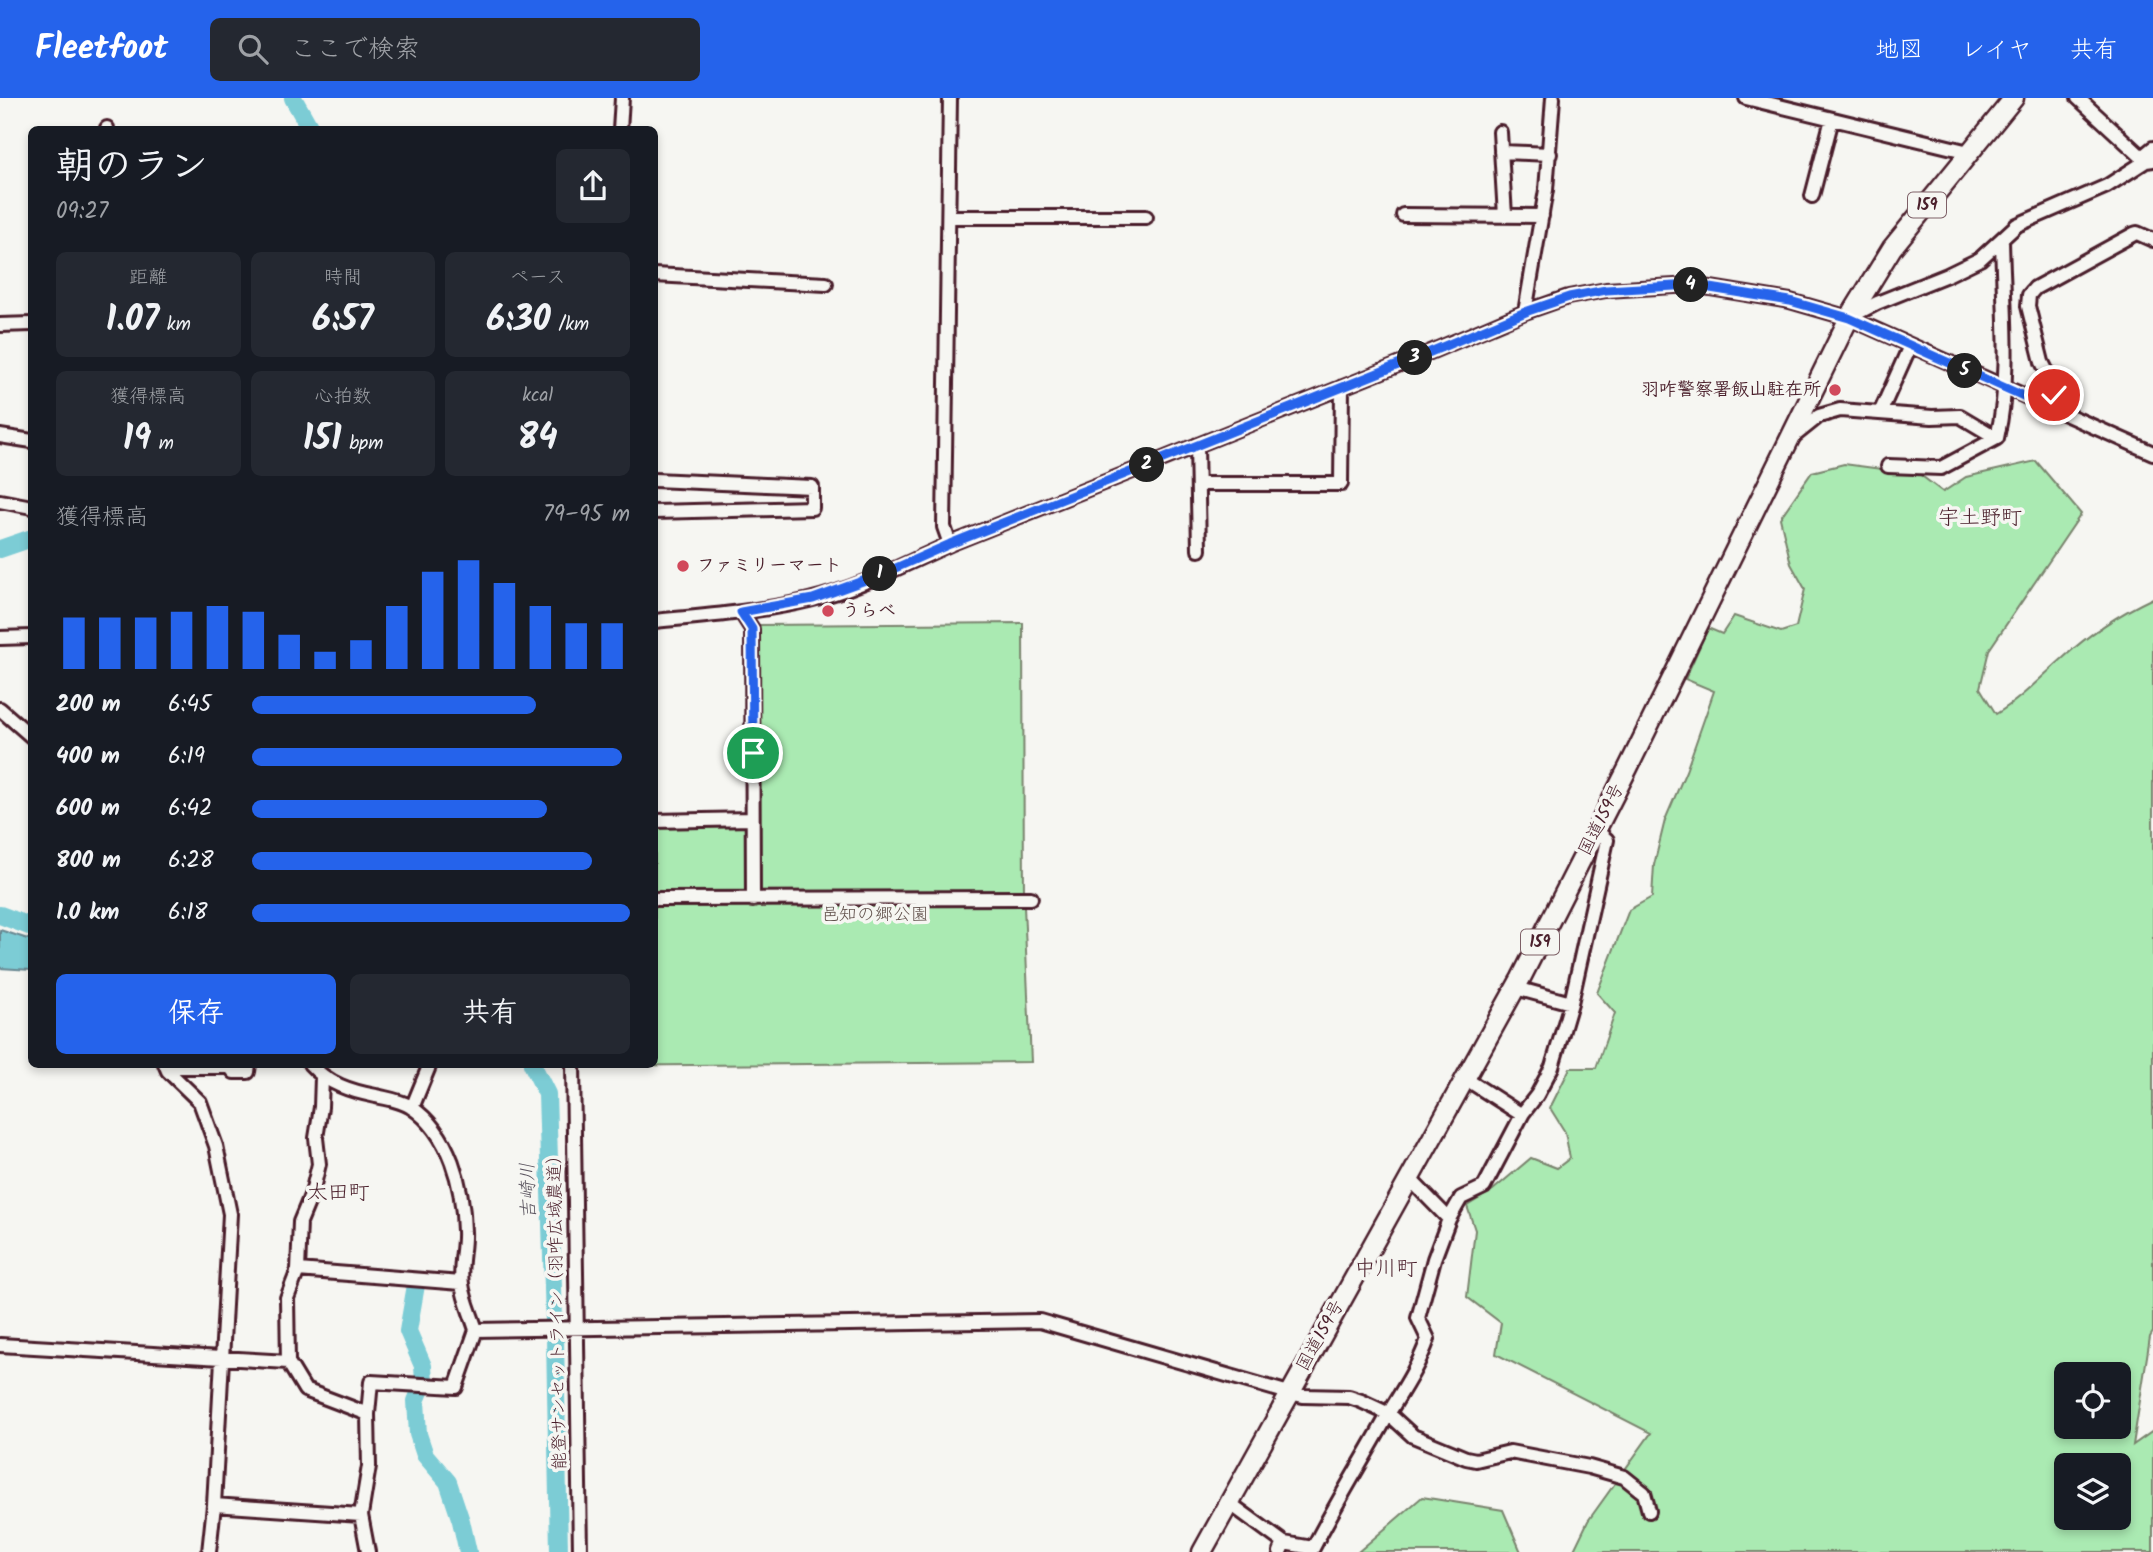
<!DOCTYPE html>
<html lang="ja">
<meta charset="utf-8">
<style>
:root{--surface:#171b24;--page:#242831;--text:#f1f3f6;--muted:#9ea1a6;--accent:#2563eb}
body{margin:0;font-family:Kalam,"Klee One",sans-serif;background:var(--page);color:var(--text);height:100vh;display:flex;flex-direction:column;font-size:26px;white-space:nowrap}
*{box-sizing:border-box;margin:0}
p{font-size:23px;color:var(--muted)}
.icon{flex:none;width:38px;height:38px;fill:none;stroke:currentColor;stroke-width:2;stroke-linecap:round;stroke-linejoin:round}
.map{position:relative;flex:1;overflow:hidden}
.sheet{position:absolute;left:28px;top:28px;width:630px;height:942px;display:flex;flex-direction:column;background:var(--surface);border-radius:10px;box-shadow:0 4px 10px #0003}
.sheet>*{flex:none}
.tools{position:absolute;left:2054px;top:1264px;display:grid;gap:14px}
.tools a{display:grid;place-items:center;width:77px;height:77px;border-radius:10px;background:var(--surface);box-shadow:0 4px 10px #0003;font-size:35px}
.pin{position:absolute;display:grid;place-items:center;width:60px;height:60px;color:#fff;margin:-30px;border:4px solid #fff;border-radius:50%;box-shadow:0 2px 7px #0007}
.km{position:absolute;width:35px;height:35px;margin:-18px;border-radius:50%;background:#222;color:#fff;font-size:19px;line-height:35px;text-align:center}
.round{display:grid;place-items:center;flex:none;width:74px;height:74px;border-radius:10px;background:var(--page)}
.headline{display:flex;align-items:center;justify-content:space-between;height:119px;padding:0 28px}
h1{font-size:38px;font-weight:600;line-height:52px}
.stats{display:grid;grid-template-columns:repeat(3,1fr);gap:10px;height:119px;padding:7px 28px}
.stats div{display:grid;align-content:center;border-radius:10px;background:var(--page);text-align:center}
.stats b{font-size:35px;font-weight:600}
.stats small{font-size:19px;font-weight:400}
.stats p{font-size:19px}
.chart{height:196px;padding:14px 28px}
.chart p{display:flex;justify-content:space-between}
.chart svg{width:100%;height:126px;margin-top:7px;stroke:var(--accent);stroke-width:6}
.button{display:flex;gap:14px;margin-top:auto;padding:14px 28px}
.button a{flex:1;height:80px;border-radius:10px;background:var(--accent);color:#fff;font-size:28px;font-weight:600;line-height:80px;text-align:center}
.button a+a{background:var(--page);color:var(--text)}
ul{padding:0 28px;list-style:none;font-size:23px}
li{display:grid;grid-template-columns:112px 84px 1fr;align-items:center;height:52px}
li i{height:18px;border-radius:9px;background:var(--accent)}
header{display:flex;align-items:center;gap:42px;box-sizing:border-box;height:98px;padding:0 35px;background:var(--accent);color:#fff}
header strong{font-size:33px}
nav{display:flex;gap:38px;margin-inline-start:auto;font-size:24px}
.search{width:490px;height:63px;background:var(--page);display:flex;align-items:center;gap:18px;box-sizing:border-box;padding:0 24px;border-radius:10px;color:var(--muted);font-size:26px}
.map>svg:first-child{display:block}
.green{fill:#aaeab2;stroke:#7a846e;stroke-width:2;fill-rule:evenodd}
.water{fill:#7cccd5;stroke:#688791;stroke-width:2}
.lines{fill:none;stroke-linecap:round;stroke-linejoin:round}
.river{stroke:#7cccd5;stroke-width:18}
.minor-casing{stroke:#4a1f2b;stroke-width:18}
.highway-casing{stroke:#4a1f2b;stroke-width:23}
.minor{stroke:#f6f6f2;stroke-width:12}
.highway{stroke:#f6f6f2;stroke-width:18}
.route-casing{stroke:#fff;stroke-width:14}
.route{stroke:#2563eb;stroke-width:9}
.poi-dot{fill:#d1495b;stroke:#f6f6f2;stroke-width:2.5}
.labels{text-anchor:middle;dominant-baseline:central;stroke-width:7;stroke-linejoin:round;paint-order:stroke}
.shield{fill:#f6f6f2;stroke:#7e6067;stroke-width:2}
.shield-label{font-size:16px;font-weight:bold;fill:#4a1f2b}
.poi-label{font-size:18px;font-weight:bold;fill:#4a1f2b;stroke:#f6f6f2;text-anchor:start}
.street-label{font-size:18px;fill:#4a1f2b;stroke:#f6f6f2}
.park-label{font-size:18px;fill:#62524d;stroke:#f6f6f2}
.water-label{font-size:19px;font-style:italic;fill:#59535e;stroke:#f6f6f2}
.quarter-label{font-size:21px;fill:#4a1f2b;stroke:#f6f6f2}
</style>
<header>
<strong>Fleetfoot</strong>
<div class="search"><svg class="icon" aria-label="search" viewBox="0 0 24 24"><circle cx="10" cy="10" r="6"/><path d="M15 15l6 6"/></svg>ここで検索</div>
<nav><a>地図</a><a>レイヤ</a><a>共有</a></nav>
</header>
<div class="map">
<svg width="2153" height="1454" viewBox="0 0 2153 1454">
<rect width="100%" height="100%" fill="#f6f6f2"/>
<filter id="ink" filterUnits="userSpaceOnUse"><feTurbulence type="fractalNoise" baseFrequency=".0143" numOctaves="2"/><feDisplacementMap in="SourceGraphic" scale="14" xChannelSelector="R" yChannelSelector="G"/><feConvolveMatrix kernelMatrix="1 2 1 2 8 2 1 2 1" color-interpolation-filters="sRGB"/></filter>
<g filter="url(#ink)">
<!-- green -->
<path class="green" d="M 2036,363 L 2081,416 L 1989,552 L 1980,590 L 1996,616 C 2021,601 2041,579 2063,560 C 2089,536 2121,515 2153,500 L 2153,1234 L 2150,1239 L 2133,1347 L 2153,1333 L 2153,1454 L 1573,1454 L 1588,1423 L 1651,1335 L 1496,1256 L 1501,1225 L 1467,1199 L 1475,1132 L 1467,1108 L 1493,1092 L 1531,1060 L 1557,1070 L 1570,1060 L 1565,1034 L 1550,1010 L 1570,970 L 1596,970 L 1615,915 L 1597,895 L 1629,812 L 1652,799 L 1654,767 L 1665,722 L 1686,673 L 1714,593 L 1685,581 L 1708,530 L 1722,536 L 1734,518 L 1781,534 L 1796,529 L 1805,491 L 1791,466 L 1780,420 L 1812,374 L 1844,366 L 1919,376 L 1943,394 L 1966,379 ZM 2067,1276 L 2119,1276 L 2119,1328 L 2067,1328 ZM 2067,1367 L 2119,1367 L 2119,1419 L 2067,1419 Z
M 1023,525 L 1024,808 L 1031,964 L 586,968 L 654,966 L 655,726 L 760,723 L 758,527 Z
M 1422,1399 L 1503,1412 L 1521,1454 L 1358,1454 Z"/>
<!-- water -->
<path class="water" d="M 0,832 L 31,842 L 31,872 L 0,870 Z"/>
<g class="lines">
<!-- river -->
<path class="river" d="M 293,0 L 311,32
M 0,451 L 32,440
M 0,817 L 32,829
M 532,966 L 547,996 L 554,1223
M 416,1187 L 408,1233 L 423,1268 L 424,1284 L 416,1303 L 418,1336 L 425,1357 L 448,1384 L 461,1423 L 468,1454
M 555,1240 L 559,1454"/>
<defs>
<path id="minor" d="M 1746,0 L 1969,54
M 2078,0 L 2146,63
M 107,30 L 107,32
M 620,32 L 622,0
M 1500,34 L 1505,118
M 1501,54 L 1550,56
M 2142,59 L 2153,50
M 1812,98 L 1832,21
M 1403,117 L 1542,118
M 949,119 L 1146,119
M 654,177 L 826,186
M 1525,214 L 1546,92 L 1553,0
M 1852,218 L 1877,205 L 1947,177 L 1980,161 L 2017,127 L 2107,88 L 2146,63 L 2153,62
M 0,227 L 32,226
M 2050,310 L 2054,297 L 2051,282 L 2042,264 L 2028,208 L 2029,197 L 2035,190 L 2134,136 L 2137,135 L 2153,142
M 1880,315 L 1910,248
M 0,338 L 32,343
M 1794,338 L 1819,318 L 1840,312 L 1932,319 L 1960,318 L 1997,340
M 1197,347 L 1199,452
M 1888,368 L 1941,370 L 1997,340 C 2012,277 2003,205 2002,141
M 654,382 L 812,389 L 812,410 L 654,414
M 1198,386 L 1341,386 L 1342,289
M 0,403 L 32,409
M 950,446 L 944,429 L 950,0
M 741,514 L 752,531 L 753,802
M 654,523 C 706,518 759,514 809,502 C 857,491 905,466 950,446 L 1428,255 L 1525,214 L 1568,199 L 1606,192 L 1692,187 L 1790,203 L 1849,220 L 2153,355
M 0,540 L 32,539
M 0,611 L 32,639
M 654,723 L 752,721
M 654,801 L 1031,800
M 1516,890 L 1571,905
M 165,966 L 168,973 L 200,1004 L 216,1048 L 230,1116 L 214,1407 L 209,1454
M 310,966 C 328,986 350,993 376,998 C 388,1001 400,1002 411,1009 C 450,1035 463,1088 464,1133 C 465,1150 459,1169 462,1186 C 464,1202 472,1218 476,1232 L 1040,1223 L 1289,1295 L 1303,1298 L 1349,1299 L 1361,1303 L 1389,1316 L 1413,1338 L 1466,1360 L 1476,1362 L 1510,1354 L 1589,1369 L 1624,1379 L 1644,1395 L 1649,1413
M 573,966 L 580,1454
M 167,969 L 230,969 L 234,974 L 248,974 L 249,966
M 322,979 L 321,1009 L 316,1040 L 319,1066 L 312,1095 L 300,1124 L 298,1172 L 287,1200 L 288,1264 L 305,1292 L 368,1316 L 369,1368 L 361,1417 L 368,1454
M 1466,981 L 1522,1017
M 412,1010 L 430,966
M 1409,1080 L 1449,1121
M 298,1172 L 461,1185
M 0,1247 L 288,1264
M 368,1316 L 371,1284 L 456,1289 L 476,1232
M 1228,1404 L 1284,1445
M 214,1407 L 361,1417
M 1280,1454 L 1284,1445 L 1313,1450 C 1337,1403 1365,1359 1390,1313 C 1404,1290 1419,1267 1428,1241 L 1418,1220 L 1434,1161 L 1449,1121 L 1461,1100 L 1484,1089 L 1523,1015 L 1537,997 L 1552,969 L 1571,905 L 1607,742 L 1597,733"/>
<path id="highway" d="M 1202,1454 L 1521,880 L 1628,670 L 1849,220 L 1892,150 L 2014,0"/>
</defs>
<!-- minor casing -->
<use href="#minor" class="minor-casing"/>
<!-- highway casing -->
<use href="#highway" class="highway-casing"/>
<!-- minor -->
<use href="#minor" class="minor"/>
<!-- highway -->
<use href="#highway" class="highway"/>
</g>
</g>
<g class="lines" filter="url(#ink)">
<defs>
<path id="route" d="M 753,655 L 752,531 L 741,514 L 813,501 L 882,476 L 950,446 L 1428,255 L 1528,213 L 1569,199 L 1606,192 L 1692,187 L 1790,203 L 1849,220 L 2050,310 L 2054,297"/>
</defs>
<!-- route casing -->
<use href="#route" class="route-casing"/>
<!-- route -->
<use href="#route" class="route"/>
</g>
<!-- markers -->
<g class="poi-dot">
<circle cx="1835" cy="292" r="7"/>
<circle cx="683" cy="468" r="7"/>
<circle cx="828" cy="513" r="7"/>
</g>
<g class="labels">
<!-- shield labels -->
<g class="shield">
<rect x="1908" y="94.5" width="38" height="25" rx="5"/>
<rect x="1521" y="831.5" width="38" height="25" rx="5"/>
</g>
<g class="shield-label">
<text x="1927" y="107">159</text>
<text x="1540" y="844">159</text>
</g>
<!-- poi labels -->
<g class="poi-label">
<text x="1821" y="292" text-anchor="end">羽咋警察署飯山駐在所</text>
<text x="697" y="468">ファミリーマート</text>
<text x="842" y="513">うらべ</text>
</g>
<!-- street labels -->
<g class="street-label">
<text transform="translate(1602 722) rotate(-63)">国道159号</text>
<text transform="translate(558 1210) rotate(-91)">能登サンセットライン（羽咋広域農道）</text>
<text transform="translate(1321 1238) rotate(-61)">国道159号</text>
</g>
<!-- park labels -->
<g class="park-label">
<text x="875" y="817">邑知の郷公園</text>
</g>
<!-- water labels -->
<g class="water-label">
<text transform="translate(529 1093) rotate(-92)">吉崎川</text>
</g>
<!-- quarter labels -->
<g class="quarter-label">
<text x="1980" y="420">宇土野町</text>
<text x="338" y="1095">太田町</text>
<text x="1386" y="1171">中川町</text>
</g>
</g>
</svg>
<div class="tools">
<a><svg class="icon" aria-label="locate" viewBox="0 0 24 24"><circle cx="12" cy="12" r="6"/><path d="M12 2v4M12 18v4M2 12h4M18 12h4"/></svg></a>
<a><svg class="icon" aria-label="layers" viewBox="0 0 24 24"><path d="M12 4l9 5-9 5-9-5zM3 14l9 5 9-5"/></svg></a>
</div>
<div class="pin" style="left:753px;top:655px;background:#1e9e55"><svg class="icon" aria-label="arrive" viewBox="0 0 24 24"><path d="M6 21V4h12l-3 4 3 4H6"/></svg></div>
<div class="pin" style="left:2054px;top:297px;background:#d93025"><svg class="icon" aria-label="check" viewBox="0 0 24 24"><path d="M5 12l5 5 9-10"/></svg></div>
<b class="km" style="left:880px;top:476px">1</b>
<b class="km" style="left:1147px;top:367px">2</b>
<b class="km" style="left:1415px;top:260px">3</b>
<b class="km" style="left:1691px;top:187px">4</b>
<b class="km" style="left:1965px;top:273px">5</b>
<section class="sheet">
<div class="headline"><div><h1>朝のラン</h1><p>09:27</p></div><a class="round"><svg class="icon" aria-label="share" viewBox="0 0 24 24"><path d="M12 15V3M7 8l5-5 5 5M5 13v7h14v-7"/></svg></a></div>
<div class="stats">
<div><p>距離</p><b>1.07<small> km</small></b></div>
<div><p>時間</p><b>6:57</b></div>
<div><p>ペース</p><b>6:30<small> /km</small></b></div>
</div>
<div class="stats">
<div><p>獲得標高</p><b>19<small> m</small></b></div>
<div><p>心拍数</p><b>151<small> bpm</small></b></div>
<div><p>kcal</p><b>84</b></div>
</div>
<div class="chart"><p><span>獲得標高</span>79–95 m</p>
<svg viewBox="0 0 160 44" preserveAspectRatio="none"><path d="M5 44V26M15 44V26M25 44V26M35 44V24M45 44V22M55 44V24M65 44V32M75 44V38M85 44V34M95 44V22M105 44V10M115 44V6M125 44V14M135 44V22M145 44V28M155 44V28"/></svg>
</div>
<ul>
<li><b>200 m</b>6:45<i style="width:75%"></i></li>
<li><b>400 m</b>6:19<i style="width:98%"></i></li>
<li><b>600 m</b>6:42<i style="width:78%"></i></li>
<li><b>800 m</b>6:28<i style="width:90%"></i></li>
<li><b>1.0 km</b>6:18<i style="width:100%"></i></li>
</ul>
<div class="button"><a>保存</a><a>共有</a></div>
</section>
</div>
